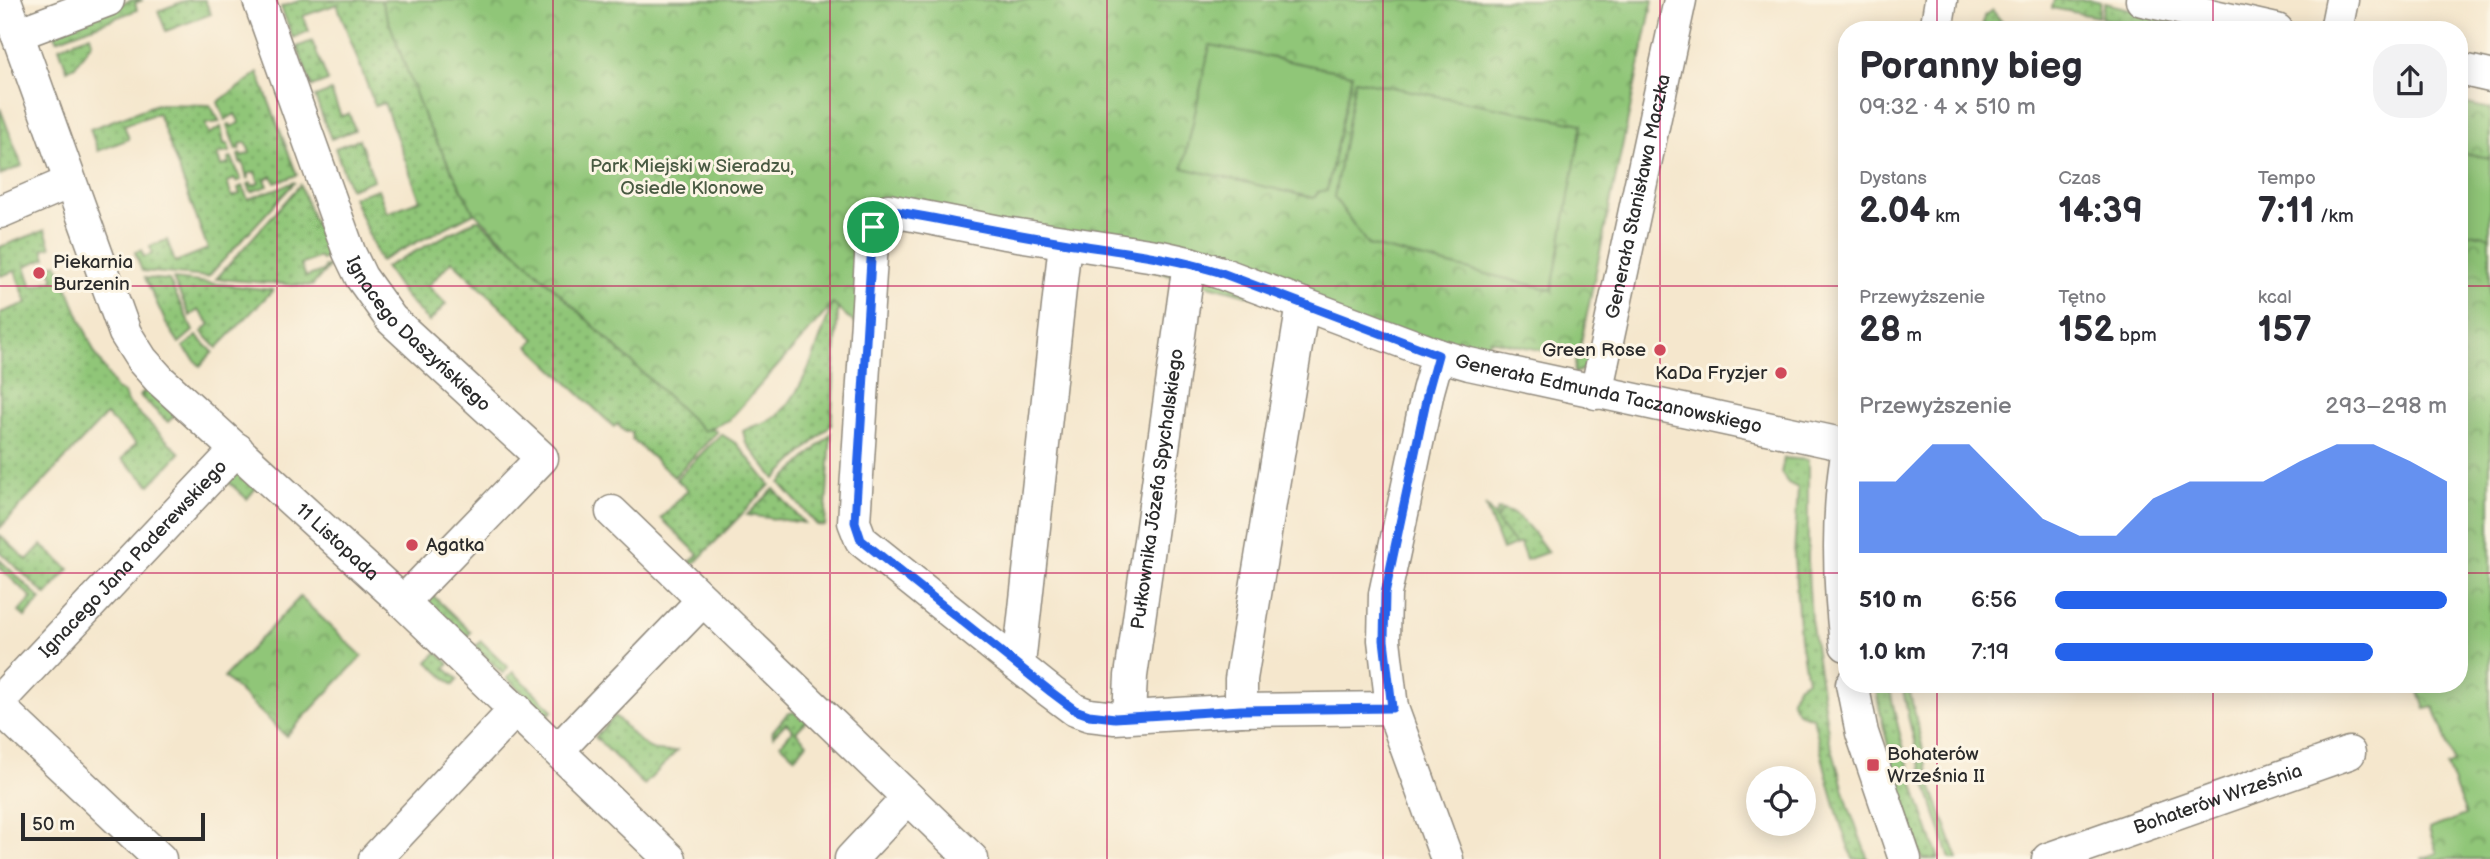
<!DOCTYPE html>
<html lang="pl">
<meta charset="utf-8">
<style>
:root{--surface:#fff;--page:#f2f2f3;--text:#2b2b33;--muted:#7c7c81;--accent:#2563eb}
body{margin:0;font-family:"Balsamiq Sans",sans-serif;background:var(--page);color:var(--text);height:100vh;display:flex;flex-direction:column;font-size:26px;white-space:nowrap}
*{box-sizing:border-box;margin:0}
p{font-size:23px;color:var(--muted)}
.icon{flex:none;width:38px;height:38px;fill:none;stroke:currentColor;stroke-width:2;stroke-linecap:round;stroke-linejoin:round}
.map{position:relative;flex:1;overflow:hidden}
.side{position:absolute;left:1838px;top:21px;width:630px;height:672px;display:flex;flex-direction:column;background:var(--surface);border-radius:28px;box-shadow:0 4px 18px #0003}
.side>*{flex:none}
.fabs{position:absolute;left:1746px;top:766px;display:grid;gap:14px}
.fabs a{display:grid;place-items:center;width:70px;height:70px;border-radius:50%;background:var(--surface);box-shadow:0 4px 18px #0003;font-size:35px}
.scale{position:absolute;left:21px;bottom:18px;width:184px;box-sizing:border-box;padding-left:7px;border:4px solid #2b2b2b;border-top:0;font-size:19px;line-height:24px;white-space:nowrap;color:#2b2b2b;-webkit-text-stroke:5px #fcf5e5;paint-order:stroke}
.pin{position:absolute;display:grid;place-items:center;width:60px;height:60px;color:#fff;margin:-30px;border:4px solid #fff;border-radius:50%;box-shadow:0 2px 7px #0007}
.round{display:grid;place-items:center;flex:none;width:74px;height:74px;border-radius:28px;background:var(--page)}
.summary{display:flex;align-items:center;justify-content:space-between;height:119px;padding:0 21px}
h1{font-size:38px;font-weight:700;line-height:52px}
.stats{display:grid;grid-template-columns:repeat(3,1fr);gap:10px;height:119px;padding:7px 21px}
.stats div{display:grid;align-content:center}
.stats b{font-size:35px;font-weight:700}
.stats small{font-size:19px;font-weight:400}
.stats p{font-size:19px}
.chart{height:196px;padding:14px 21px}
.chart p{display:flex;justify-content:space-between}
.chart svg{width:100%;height:126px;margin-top:7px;fill:var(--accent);opacity:.7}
ul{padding:0 21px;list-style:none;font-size:23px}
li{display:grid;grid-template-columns:112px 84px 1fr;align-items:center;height:52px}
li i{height:18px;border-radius:9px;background:var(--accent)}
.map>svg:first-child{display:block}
.grass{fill:url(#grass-dots);stroke:#5e7852;stroke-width:2}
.park{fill:url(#park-crowns);stroke:#5e7852;stroke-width:2}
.garden{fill:url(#garden-furrows);stroke:#5e7852;stroke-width:2}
.pitch{fill:#90c678;stroke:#5e7852;stroke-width:2}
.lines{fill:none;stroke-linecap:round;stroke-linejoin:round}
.minor-casing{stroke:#90897c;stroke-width:35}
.minor{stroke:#fff;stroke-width:32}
.route-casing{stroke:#fff;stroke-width:14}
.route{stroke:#2563eb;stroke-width:9}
.grid{fill:none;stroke:#c2185b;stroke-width:2;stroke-opacity:0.55}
.poi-dot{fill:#d1495b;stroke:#fcf5e5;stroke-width:2.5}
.labels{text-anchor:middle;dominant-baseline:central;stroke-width:6;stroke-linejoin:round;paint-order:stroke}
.park-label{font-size:19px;fill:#495a42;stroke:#fcf5e5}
.street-label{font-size:19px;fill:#2b2b2b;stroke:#fcf5e5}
.poi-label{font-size:19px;fill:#2b2b2b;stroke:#fcf5e5;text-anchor:start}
</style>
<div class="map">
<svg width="2490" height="859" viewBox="0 0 2490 859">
<defs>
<pattern id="grass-dots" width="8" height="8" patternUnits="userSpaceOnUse" patternTransform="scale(1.75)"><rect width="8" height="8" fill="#90c678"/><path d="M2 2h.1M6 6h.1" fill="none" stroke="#76a163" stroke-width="1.8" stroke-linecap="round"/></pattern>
<pattern id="park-crowns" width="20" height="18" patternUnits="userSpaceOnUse" patternTransform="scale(1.75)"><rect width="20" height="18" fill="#90c678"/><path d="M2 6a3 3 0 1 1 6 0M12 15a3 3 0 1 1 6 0" fill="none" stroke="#76a163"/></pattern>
<pattern id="garden-furrows" width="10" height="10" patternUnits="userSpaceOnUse" patternTransform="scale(1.75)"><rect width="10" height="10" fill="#90c678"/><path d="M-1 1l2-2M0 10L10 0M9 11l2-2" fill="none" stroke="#76a163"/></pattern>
</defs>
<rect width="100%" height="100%" fill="#fcf5e5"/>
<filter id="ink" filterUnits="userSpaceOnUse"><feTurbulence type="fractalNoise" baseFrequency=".0143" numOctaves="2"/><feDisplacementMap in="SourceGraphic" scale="14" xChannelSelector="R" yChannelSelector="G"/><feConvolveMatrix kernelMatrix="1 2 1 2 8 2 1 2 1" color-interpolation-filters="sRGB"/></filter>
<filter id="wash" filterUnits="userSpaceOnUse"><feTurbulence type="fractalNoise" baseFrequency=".00686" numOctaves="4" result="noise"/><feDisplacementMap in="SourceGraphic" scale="28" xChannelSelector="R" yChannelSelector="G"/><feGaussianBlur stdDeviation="1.57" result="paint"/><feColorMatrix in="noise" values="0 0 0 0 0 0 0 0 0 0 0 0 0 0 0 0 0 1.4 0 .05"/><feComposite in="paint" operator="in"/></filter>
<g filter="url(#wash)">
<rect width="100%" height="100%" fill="#f5e7cd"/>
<!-- grass -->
<path class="grass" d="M 132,0 L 143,0 L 135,3 L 137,10 L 57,40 L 53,29 Z
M 187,0 L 205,0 L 211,14 L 166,31 L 158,11 Z
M 301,0 L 385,0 L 474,213 L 380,261 L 353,197 L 378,189 L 387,213 L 420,200 L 384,103 L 375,106 L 337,4 L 303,16 L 309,31 L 293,38 L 281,7 Z
M 2054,0 L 2090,0 L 2101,2 L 2098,17 L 2052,8 Z
M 2105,3 L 2172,19 L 2186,30 L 2159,30 L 2101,18 Z
M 1992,10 L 2002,22 L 2001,30 L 1982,30 L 1984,16 Z
M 90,35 L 92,42 L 75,66 L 67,70 L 59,47 Z
M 312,41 L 328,81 L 312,87 L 297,47 Z
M 258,73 L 297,175 L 275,183 L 272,176 L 265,179 L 268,186 L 251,192 L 248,184 L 251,183 L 252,186 L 259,183 L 255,172 L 248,174 L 249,178 L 247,179 L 243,162 L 240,163 L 238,155 L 241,154 L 242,156 L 250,153 L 246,142 L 239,145 L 240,149 L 236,150 L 227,125 L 230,124 L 231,127 L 240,123 L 235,114 L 225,120 L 218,102 Z
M 331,91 L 341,116 L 349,114 L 355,130 L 331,139 L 315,97 Z
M 157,104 L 210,105 L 220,122 L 205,124 L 209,134 L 221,127 L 224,144 L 228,144 L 230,152 L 217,154 L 221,166 L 229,164 L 228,159 L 232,158 L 241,180 L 236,182 L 235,179 L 227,182 L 232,197 L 240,194 L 238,188 L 242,186 L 248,199 L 295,182 L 208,277 L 142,271 L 135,252 L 141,250 L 144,257 L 152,254 L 150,246 L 167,240 L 175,262 L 208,249 L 158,113 L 124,125 L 129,139 L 98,151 L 90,129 Z
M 0,108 L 22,166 L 0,175 Z
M 359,139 L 374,180 L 350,189 L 335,148 Z
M 300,185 L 328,257 L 322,260 L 319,257 L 301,265 L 306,277 L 325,270 L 324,267 L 331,264 L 312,286 L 216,279 Z
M 476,220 L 479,220 L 506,245 L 521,249 L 684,411 L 717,432 L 674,477 L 632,439 L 632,432 L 625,432 L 617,424 L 614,427 L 529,346 L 535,339 L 452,261 L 428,286 L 446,304 L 429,322 L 404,295 L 385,267 Z
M 45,230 L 51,247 L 43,249 L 46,258 L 25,266 L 32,287 L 54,280 L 49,266 L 57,263 L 94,351 L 116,389 L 124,393 L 127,402 L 180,453 L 150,485 L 122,459 L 136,443 L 106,415 L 0,528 L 0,313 L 27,303 L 15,271 L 0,276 L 0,247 Z
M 145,278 L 169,280 L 193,331 L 179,343 L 166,323 Z
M 173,279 L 273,290 L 217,348 L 202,332 L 210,324 L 198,310 L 190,316 Z
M 840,279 L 831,425 L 775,479 L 746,443 L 743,431 C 755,424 771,423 781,412 C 809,385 827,317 840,279 Z
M 197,336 L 213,352 L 200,366 L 183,347 Z
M 149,386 L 175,415 L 168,422 L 140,396 Z
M 721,434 L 737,444 L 770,485 L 689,569 L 689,563 L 698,554 L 661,518 L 688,490 L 676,479 Z
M 831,434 L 825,526 L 817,525 L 780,483 Z
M 1784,458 L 1808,460 L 1808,572 L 1811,619 L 1829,738 L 1849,808 L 1868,859 L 1853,859 C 1835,813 1824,765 1813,717 C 1800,715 1794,711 1791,698 L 1798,686 L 1807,680 L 1800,640 L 1794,556 L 1798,488 L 1788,483 L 1781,473 Z
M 238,473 L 247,476 L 256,488 L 247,499 L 223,477 Z
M 774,489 L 804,523 L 747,515 Z
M 1503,510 C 1523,514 1536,537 1548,552 L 1526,560 L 1520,543 L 1515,545 L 1495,520 Z
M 0,535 L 27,560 L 41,545 L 69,569 L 46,595 L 0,552 Z
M 0,560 L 41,599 L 25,617 L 19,612 L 32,598 L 0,568 Z
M 427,590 L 471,632 L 466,638 L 437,610 L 427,612 L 424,602 Z
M 481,641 L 508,667 L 503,674 L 475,647 Z
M 437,652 L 449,664 L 445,668 L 458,679 L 453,685 L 428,662 Z
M 513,672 L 553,710 L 546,718 L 540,712 L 540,709 L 507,678 Z
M 1875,684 L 1889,684 C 1900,745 1918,801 1939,859 L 1922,859 C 1903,801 1885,744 1875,684 Z
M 1902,684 L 1908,684 L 1931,785 L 1958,859 L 1950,859 C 1931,801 1912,744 1902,684 Z
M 794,712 L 802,713 L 808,719 L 796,732 L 807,743 L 795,757 L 781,744 L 793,730 L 786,723 L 773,736 L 772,732 L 787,714 Z
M 615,716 C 637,737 645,756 677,751 L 644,785 L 595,737 Z"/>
<!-- park -->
<path class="park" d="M 381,0 L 1653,0 L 1580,347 L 1596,352 L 1587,367 L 1574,374 L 1576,357 L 1490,340 L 1485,359 L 884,198 L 858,326 L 833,304 L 729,420 L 704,431 L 473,211 L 425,119 Z
M 2459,102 L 2490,109 L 2490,859 L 2421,859 L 2437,853 L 2429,829 L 2466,815 L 2447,766 L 2454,762 L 2434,707 L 2425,709 L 2416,684 L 2459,684 Z
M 300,597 L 362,656 L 286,736 L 224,677 Z"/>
<!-- garden -->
<path class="garden" d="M 1485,505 L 1494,516 L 1498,509 L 1503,510 L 1496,520 L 1515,545 L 1502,550 Z"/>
<!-- pitch -->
<path class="pitch" d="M 1210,45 L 1352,74 L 1327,190 L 1318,192 L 1314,198 L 1183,168 Z
M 1355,80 L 1582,124 L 1552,290 L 1368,245 L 1334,197 Z
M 2459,152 L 2490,158 L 2490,237 L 2459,231 Z"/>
</g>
<g filter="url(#ink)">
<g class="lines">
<defs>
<g id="minor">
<path id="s1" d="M 5,0 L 125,333 L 142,360 L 160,380 L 403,602 L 670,859"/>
<path id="s2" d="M 259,0 L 349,252 L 361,277 L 391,319 L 542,458 L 403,602"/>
<path d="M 2142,0 L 2277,30"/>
<path d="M 1936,30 L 1941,0"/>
<path d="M 2336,30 L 2342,0"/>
<path d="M 17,34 L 108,0"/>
<path d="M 2459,69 L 2490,76"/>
<path d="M 0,212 L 70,182"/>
<path d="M 1438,355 L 1428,391 L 1385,594 L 1384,640 L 1392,708 L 1447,859"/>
<path id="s3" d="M 1596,393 L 1680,0"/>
<path d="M 1846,461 C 1837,521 1839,584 1846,645"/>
<path d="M 612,512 L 972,859"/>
<path d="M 1019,664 L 1065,243"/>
<path d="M 1852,684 L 1862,733 L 1905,859"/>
<path id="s4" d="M 0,700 L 237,449"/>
<path d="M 0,708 L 160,859"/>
<path id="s5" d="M 1392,708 L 1241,710 L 1115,718 L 1089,715 L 1075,710 L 1051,692 L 861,540 L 854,522 L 873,227 L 878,213 L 888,210 L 1005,233 L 1162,257 L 1189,263 L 1218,272 L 1438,355 L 1469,364 L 1846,445"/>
<path d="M 1241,710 L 1241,679 L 1303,304"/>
<path id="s6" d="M 1129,716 L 1131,676 L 1189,263"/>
<path d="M 558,750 L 703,600"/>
<path d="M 375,859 L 516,709"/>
<path d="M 851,859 L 908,798"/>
<path id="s7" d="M 2048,859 L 2349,753"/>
</g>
</defs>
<!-- minor casing -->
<use href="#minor" class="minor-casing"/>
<!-- minor -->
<use href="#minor" class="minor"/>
</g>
</g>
<g class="lines" filter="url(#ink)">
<defs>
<path id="route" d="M 888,210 C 944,220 1000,232 1056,241 C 1113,251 1163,255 1219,272 L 1438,355 L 1428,391 L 1385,594 L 1384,640 L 1392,708 L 1241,710 L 1115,718 L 1089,715 L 1075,710 L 1051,692 L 861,540 L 855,522 L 873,227 L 878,214 Z"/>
</defs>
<!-- route casing -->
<use href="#route" class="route-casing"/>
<!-- route -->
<use href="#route" class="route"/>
</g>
<!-- grid -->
<path class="grid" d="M 277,0 L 277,859M 553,0 L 553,859M 830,0 L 830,859M 1107,0 L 1107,859M 1383,0 L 1383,859M 1660,0 L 1660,859M 1937,0 L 1937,30M 2213,0 L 2213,30M 0,286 L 1846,286M 2459,286 L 2490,286M 0,573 L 1846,573M 2459,573 L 2490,573M 1937,684 L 1937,859M 2213,684 L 2213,859"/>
<!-- markers -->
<g class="poi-dot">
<circle cx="39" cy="273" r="7"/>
<circle cx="1660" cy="350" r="7"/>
<circle cx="1781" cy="373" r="7"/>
<circle cx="412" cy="545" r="7"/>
<rect x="1866" y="758" width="14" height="14" rx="3.5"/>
</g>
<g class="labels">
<!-- park labels -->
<g class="park-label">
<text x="692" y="166">Park Miejski w Sieradzu,<tspan x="692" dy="22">Osiedle Klonowe</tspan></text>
</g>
<!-- street labels -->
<g class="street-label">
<text stroke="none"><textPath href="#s3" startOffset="201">Generała Stanisława Maczka</textPath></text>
<text stroke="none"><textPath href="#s2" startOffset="376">Ignacego Daszyńskiego</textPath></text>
<text stroke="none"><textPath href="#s5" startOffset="1678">Generała Edmunda Taczanowskiego</textPath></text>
<text stroke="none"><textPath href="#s6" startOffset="229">Pułkownika Józefa Spychalskiego</textPath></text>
<text stroke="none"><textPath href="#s1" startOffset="653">11 Listopada</textPath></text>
<text stroke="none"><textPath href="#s4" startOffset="194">Ignacego Jana Paderewskiego</textPath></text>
<text stroke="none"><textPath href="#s7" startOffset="180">Bohaterów Września</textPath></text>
</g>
<!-- poi labels -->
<g class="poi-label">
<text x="53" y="262">Piekarnia<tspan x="53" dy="22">Burzenin</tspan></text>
<text x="1646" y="350" text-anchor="end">Green Rose</text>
<text x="1767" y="373" text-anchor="end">KaDa Fryzjer</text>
<text x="426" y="545">Agatka</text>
<text x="1887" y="754">Bohaterów<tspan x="1887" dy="22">Września II</tspan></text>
</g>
</g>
</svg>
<div class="fabs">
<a><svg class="icon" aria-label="locate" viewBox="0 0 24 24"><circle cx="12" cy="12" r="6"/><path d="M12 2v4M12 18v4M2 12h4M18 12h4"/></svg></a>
</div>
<div class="scale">50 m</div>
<div class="pin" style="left:873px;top:227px;background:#1e9e55"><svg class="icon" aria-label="arrive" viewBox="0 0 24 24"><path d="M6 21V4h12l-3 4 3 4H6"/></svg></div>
<section class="side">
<div class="summary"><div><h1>Poranny bieg</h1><p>09:32 · 4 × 510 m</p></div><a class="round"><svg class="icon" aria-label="share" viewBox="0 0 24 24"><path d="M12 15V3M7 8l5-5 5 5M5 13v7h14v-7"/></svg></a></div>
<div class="stats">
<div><p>Dystans</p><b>2.04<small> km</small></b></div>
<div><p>Czas</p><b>14:39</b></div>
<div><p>Tempo</p><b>7:11<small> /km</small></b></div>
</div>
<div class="stats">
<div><p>Przewyższenie</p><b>28<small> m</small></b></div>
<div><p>Tętno</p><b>152<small> bpm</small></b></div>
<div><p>kcal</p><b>157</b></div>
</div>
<div class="chart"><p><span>Przewyższenie</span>293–298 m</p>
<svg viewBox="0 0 160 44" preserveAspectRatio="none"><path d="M0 44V19L10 19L20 6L30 6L40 19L50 32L60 38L70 38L80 25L90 19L100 19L110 19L120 12L130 6L140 6L150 12L160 19V44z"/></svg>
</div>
<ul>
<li><b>510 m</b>6:56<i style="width:100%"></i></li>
<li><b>1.0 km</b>7:19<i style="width:81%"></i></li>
</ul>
</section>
</div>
